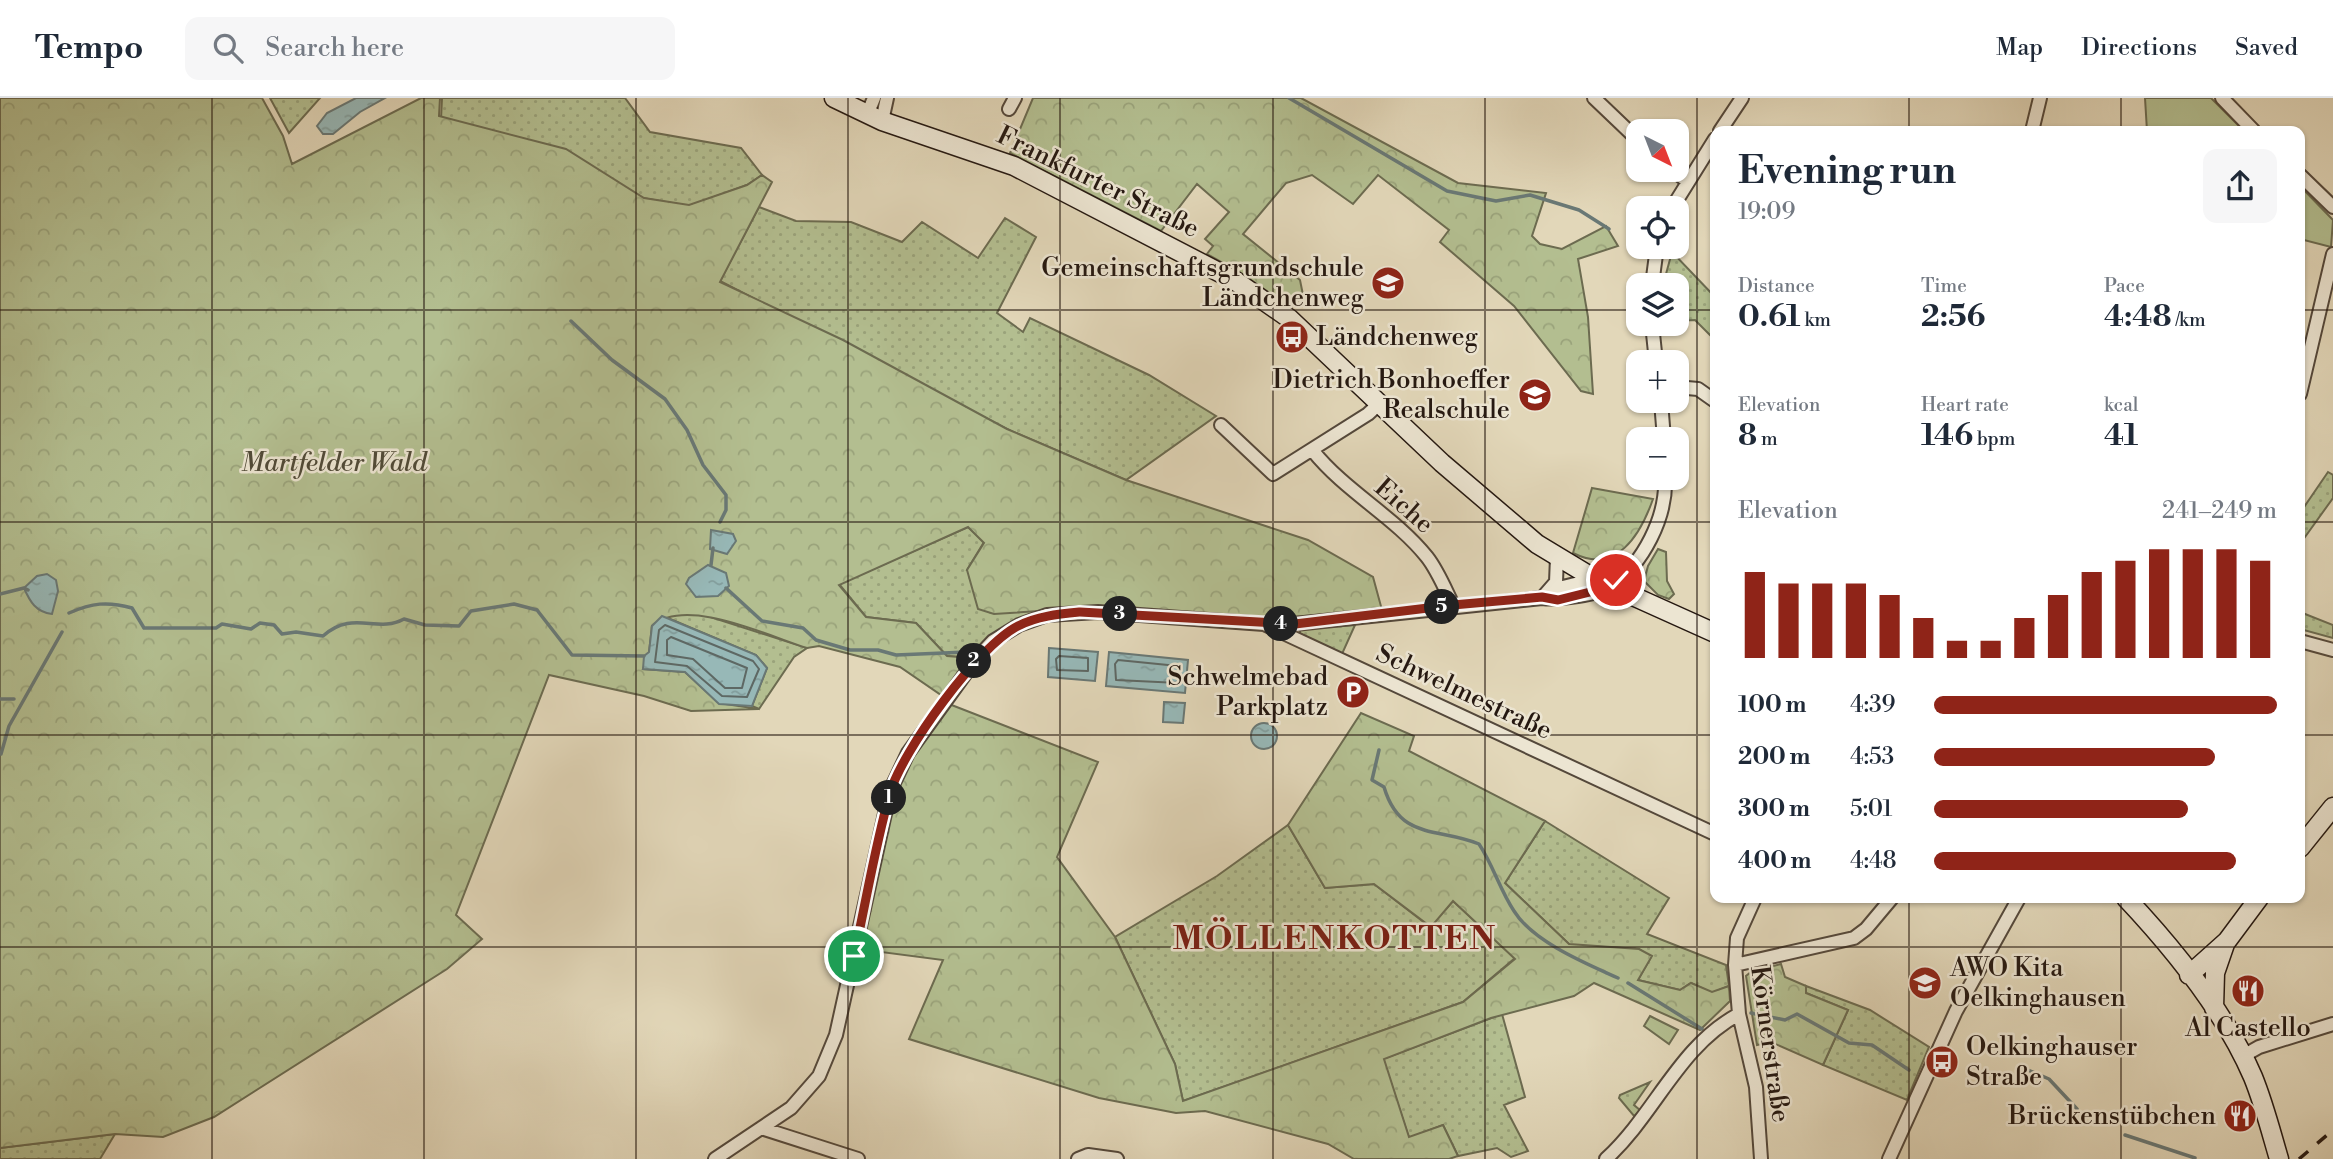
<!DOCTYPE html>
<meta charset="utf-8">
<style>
:root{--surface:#fff;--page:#f6f6f7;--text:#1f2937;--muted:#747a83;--line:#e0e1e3;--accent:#8f2418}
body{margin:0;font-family:"Libre Bodoni",serif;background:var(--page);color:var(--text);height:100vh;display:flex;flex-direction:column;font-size:26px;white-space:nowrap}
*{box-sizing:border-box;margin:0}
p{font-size:23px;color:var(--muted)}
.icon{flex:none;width:38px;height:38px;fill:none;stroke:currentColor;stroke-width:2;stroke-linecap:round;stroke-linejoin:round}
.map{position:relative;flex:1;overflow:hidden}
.details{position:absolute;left:1710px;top:28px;width:595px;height:777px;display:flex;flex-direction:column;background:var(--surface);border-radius:14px;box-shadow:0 2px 5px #0004}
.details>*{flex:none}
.needle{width:46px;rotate:138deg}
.tools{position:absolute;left:1626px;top:21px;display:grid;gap:14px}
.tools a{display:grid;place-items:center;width:63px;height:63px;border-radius:14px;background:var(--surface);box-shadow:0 2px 5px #0004;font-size:35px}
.pin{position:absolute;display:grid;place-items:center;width:60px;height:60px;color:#fff;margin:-30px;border:4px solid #fff;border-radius:50%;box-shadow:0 2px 7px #0007}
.km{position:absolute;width:35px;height:35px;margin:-18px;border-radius:50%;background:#222;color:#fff;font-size:19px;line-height:35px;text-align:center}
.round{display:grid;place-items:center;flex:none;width:74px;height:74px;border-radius:14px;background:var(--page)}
.summary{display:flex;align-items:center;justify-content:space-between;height:119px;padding:0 28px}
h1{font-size:38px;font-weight:700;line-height:52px}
.figures{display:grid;grid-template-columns:repeat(3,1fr);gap:10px;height:119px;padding:7px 28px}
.figures div{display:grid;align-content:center}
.figures b{font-size:30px;font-weight:700}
.figures small{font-size:19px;font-weight:400}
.figures p{font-size:19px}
.chart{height:196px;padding:14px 28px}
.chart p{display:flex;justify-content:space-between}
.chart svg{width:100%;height:126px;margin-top:7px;stroke:var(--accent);stroke-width:6}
ul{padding:0 28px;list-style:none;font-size:23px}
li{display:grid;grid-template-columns:112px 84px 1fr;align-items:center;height:52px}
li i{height:18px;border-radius:9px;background:var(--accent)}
header{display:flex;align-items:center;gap:42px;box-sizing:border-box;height:98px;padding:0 35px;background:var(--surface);border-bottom:2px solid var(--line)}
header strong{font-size:33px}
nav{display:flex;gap:38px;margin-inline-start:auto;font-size:24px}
.search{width:490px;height:63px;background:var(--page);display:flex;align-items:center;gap:18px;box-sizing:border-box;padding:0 24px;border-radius:14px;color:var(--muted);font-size:26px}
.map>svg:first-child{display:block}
.grass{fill:url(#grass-dots);stroke:#6c6b50;stroke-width:2}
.forest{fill:url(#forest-crowns);stroke:#6c6b50;stroke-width:2}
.green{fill:#b3be90;stroke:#6c6b50;stroke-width:2}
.water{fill:url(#water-ripples);stroke:#697875;stroke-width:2}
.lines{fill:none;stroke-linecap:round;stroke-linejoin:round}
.shore{stroke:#5e6864;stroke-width:2}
.stream{stroke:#697875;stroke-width:3.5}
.minor-casing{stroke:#54483b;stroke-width:16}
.secondary-casing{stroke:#251811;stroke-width:21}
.minor{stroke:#ece5d2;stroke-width:12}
.secondary{stroke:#ece5d2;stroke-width:18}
.rail{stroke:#251811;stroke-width:3.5;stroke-dasharray:12 12;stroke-linecap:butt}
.route-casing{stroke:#fff;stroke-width:14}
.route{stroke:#8f2418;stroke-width:9}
.grid{fill:none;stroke:#251811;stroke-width:2;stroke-opacity:0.55}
.labels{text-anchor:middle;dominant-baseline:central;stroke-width:5;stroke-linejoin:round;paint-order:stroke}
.street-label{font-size:26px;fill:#251811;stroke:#ece5d2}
.poi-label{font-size:26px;fill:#251811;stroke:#ece5d2;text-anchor:end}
.park-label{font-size:26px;font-style:italic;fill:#504a37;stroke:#ece5d2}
.district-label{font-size:33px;font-weight:bold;letter-spacing:2px;fill:#7a1f14;stroke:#ece5d2}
</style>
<header>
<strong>Tempo</strong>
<div class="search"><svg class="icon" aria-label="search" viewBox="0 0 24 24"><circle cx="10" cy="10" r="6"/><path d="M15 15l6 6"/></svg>Search here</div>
<nav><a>Map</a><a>Directions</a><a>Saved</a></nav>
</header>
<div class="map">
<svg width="2333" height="1061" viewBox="0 0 2333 1061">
<defs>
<pattern id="grass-dots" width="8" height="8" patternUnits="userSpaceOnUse" patternTransform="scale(1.75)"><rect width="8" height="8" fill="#b3be90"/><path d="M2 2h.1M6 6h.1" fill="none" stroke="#9aa37b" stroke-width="1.8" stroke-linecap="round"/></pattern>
<pattern id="forest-crowns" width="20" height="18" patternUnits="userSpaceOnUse" patternTransform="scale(1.75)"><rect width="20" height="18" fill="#b3be90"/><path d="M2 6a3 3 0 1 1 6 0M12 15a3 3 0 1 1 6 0" fill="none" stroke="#9aa37b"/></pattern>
<pattern id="water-ripples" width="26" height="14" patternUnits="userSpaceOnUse" patternTransform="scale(1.75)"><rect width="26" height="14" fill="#97b8b7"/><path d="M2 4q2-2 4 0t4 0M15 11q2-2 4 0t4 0" fill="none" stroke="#829d9c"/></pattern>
</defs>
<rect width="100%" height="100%" fill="#e2d7b9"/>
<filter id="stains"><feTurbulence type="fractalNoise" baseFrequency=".00286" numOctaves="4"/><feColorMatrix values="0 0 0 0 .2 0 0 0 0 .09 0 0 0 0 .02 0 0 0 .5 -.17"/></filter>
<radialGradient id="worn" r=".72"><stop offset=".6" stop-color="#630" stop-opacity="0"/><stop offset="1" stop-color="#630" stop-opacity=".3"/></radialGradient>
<!-- grass -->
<path class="grass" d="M 270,0 L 320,0 L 289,35 Z
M 442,0 L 625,0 L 650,34 L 741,50 L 762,77 L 747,87 L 689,108 L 643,100 L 441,21 Z
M 759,109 L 796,123 L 851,124 L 902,144 L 922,124 L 978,160 L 1005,120 L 1036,139 L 997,215 L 1023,234 L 1030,220 L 1149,277 L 1216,318 L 1126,382 L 1007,331 L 720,183 Z
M 1672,154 L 1715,199 L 1715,242 L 1695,222 L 1677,223 L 1676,187 L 1663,187 Z
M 2328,374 L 2333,377 L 2333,400 L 2300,446 L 2300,415 Z
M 968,429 L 984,444 L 967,472 L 1055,512 L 972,560 L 947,558 L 916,525 L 866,519 L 839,486 Z
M 2300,514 L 2333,527 L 2333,540 L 2300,531 Z
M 698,515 L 807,550 L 794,559 L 759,611 L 752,608 L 767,570 L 756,557 L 663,518 Z
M 1355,527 L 1342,556 L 1300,536 L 1300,531 Z
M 1545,723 L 1669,800 L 1647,836 L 1726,867 L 1729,888 L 1712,895 L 1691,885 L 1680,892 L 1638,882 L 1651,859 L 1639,851 L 1570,847 L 1505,785 Z
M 1288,727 L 1325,790 L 1374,786 L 1430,829 L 1453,803 L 1515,860 L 1463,904 L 1183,1003 L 1175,966 L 1115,839 L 1217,778 Z
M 1806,888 L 1870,912 L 1929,949 L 1907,1002 L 1823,967 L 1848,912 L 1806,895 Z
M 1502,916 L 1525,999 L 1504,1007 L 1528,1053 L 1511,1059 L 1497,1050 L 1458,1058 L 1443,1027 L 1409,1040 L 1383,961 Z
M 1650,984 L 1634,1007 L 1641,1013 L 1634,1018 L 1619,1000 L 1620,997 Z
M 115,1036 L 100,1061 L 0,1061 L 0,1050 Z"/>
<!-- forest -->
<path class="forest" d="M 0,0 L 262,0 L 283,38 L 292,66 L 421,0 L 440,0 L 439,18 L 566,51 L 644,100 L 689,107 L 747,87 L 762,77 L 772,84 L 720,184 L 843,242 L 1007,331 L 1126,382 L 1308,442 L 1373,479 L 1382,512 L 1262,521 L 1055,512 L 994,516 L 978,511 L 967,472 L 984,445 L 968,429 L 839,487 L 866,519 L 916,525 L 947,558 L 972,560 L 944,599 L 900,569 L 819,548 L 807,550 C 768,538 686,498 652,528 L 649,554 L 643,571 L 685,574 L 719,605 L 759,611 L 691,613 L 644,598 L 549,577 L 456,817 L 482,841 L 447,871 L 214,1019 L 163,1039 L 115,1036 L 0,1050 Z
M 1033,0 L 1301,0 L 1458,85 L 1546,95 L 1532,138 L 1540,146 L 1562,151 L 1606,128 L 1618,148 L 1578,161 L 1588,219 L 1593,296 L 1581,293 L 1514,208 L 1440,144 L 1449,132 L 1378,77 L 1353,106 L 1312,77 L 1286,85 L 1243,136 L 1300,182 L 1303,197 L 1291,210 L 1241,175 L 1207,156 L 1213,148 L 1205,141 L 1229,114 L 1197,86 L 1161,133 L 1010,55 Z
M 1592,390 L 1653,401 C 1640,438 1616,477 1573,455 Z
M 1658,451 L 1666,454 L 1667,483 L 1674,496 L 1669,501 L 1658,497 L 1644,483 L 1648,468 Z
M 949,606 L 1098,664 L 1057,759 L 1115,839 L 1175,966 L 1183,1003 L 1463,904 L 1515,861 L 1453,803 L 1431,829 L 1374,786 L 1325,790 L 1288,727 L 1361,615 L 1414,638 L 1409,653 L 1545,723 L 1505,785 L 1569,846 L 1639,851 L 1652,858 L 1638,882 L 1680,892 L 1691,885 L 1712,894 L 1729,888 L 1730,903 L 1700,932 L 1594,885 L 1574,898 L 1491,920 L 1384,961 L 1409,1039 L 1443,1027 L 1458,1058 L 1449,1061 L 1354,1061 L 1328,1046 L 1205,1013 L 1176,1015 L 1099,1000 L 909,941 L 943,862 L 858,851 L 893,695 L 912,658 Z
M 1781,866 L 1785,879 L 1806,888 L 1806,895 L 1848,912 L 1823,967 L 1771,944 L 1757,947 L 1746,878 L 1751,874 Z"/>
<!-- green -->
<path class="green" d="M 2145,0 L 2211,0 L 2244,33 L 2147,33 Z
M 2300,88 L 2333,122 L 2331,149 L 2300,141 Z
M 1650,918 L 1678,932 L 1669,946 L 1644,928 Z"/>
<!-- water -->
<path class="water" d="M 356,0 L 385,0 L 360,14 L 333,36 L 323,36 L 317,28 L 327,15 Z
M 711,432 L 733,436 L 736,443 L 727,456 L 710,451 Z
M 708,467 L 726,475 L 729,488 L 718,498 L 696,499 L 686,486 L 689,480 Z
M 47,476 L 56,482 L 58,493 L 52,516 C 36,514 30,504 24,490 L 37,478 Z
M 662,518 L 756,557 L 767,570 L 752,608 L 719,606 L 685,574 L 643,571 L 644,558 L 649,554 L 652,528 Z
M 1049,550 L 1098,554 L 1095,583 L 1048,579 Z
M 1109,554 L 1188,562 L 1185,595 L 1106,588 Z
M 1164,604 L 1185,605 L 1183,625 L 1163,624 Z
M1251 638a13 13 0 1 1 26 0a13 13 0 1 1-26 0Z"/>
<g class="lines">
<!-- shore -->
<path class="shore" d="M 665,527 L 753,563 L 759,571 L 747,599 L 722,598 L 687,568 L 655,564 L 659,532 Z
M 671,539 L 747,570 L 742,590 L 725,590 L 693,561 L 667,557 L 667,542 Z
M 1059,558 L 1088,560 L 1088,573 L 1057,572 L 1056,561 Z
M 1118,562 L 1178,568 L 1179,585 L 1116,582 L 1115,566 Z"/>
<!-- stream -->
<path class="stream" d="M 1289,0 L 1447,93 L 1496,103 L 1530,97 L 1579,112 L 1609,131
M 571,223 L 612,262 L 665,301 L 687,332 L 703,367 L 726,397 L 726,412 L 720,424
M 711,467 L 713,450
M 726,490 L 762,523 L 803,530 L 816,542 L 850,552 L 878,552 L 896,557 L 967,554
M 0,496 L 24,490 L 28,492
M 69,515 C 92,505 107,503 132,510 L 144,530 L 216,530 L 222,526 L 251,531 L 260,525 L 274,527 L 282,536 L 296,534 L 323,538 C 353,511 377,536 404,521 L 425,527 L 459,528 L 471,513 L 514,506 L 537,512 L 572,557 L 644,558
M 0,601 L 14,601
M 1379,652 L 1372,682 L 1384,689 C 1400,743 1438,729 1479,746 C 1493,767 1500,792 1514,813 C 1533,844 1587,866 1618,880
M 1,656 L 9,628 L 62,534
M 1628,885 L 1702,931
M 1751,915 L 1785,922 L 1797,916 L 1849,945 L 1872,947 L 1909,972
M 2028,972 L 2049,981 L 2077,1011
M 2125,1037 L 2195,1060"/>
<defs>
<path id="minor" d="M 1594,0 L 1638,42
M 2222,0 L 2254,33
M 1009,11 L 1015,0
M 867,17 L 874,0
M 882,23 L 887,0
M 1720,33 L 1742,0
M 2032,33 L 2040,0
M 1673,72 L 1687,83
M 2300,77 L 2333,109
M 1672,110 L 1715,41
M 1652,187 L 1657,149
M 1652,226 L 1656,264
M 1676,289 L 1698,291 L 1715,303
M 2300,296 L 2333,156
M 1661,303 L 1664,341
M 1221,327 L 1273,376 L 1368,316 L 1380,305
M 1313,353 C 1346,394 1395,419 1427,459 C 1438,473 1445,491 1453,507
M 1551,492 L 1595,481
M 1542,500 L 1556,484 L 1557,459
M 1268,526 L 1295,526 L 1542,500 C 1558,502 1598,497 1611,488 C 1643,466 1667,419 1665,380
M 2300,543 L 2333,552
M 1755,800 L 1737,840 L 1735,867 L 1739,916 L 1756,989 L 1761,1061
M 1735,867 L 1854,840 L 1866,831 L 1892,800
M 2243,958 L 2259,949 L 2333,926
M 761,1030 L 858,1061
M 715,1061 L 791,1010 L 819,978 L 836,937 L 890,693 L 908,655 L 976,561 L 993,543 L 1019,527 L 1047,517 L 1098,514 L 1264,526 L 1715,736
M 1078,1061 L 1088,1057 L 1117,1061
M 1606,1061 C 1656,1015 1678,949 1739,916
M 1889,1061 L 1956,913 L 2019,800"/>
<path id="secondary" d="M 834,0 L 882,23 L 1014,68 L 1234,182 L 1290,221 L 1442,365 L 1537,446 L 1595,481 L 1715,535
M 2300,750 L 2333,709
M 2126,800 C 2174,851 2225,914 2253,979 C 2264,1006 2271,1034 2279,1061
M 2189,877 L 2227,843 L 2259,800
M 2214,910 L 2215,875 L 2225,846"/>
</defs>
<!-- minor casing -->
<use href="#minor" class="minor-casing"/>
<!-- secondary casing -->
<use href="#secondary" class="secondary-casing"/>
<!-- minor -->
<use href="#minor" class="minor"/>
<!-- secondary -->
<use href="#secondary" class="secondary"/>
<!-- rail -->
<path class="rail" d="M 2299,1061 L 2333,1032"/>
</g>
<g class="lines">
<defs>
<path id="route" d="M 854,858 C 866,804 875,748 890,695 C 902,653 978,548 1018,528 C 1037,518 1059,516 1080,514 L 1295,526 L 1453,507 L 1542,499 L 1558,502 L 1610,489 L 1616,482"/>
</defs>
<!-- route casing -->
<use href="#route" class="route-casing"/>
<!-- route -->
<use href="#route" class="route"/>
</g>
<!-- grid -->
<path class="grid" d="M 212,0 L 212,1061M 424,0 L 424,1061M 636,0 L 636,1061M 848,0 L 848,1061M 1060,0 L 1060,1061M 1273,0 L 1273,1061M 1485,0 L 1485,1061M 1697,0 L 1697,1061M 1909,0 L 1909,33M 2121,0 L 2121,33M 0,212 L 1638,212M 1676,212 L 1715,212M 2300,212 L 2333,212M 0,424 L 1715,424M 2300,424 L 2333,424M 0,637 L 1715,637M 2300,637 L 2333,637M 1909,800 L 1909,1061M 2121,800 L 2121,1061M 0,849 L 2333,849"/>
<!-- icons -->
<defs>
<symbol id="school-disc" viewBox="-11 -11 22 22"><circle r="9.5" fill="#8f2418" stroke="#ece5d2"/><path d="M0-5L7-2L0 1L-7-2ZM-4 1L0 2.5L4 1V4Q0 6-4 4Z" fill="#fff"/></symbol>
<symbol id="bus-disc" viewBox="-11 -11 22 22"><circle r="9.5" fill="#8f2418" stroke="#ece5d2"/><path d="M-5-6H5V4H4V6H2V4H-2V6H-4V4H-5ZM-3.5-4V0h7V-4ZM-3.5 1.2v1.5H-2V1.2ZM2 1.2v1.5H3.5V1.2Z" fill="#fff"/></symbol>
<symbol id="parking-disc" viewBox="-11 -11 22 22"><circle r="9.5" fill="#8f2418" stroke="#ece5d2"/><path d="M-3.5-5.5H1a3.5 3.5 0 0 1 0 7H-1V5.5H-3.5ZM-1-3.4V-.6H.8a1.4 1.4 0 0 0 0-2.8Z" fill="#fff"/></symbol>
<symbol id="restaurant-disc" viewBox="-11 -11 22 22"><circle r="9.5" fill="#8f2418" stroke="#ece5d2"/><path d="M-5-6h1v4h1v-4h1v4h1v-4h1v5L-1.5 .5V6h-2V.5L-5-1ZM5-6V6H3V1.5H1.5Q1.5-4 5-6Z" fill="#fff"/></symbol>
</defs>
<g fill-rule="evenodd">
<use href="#school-disc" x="1369" y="166" width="38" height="38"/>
<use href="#bus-disc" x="1273" y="220" width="38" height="38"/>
<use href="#school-disc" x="1516" y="278" width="38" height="38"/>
<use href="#parking-disc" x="1334" y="575" width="38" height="38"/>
<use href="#school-disc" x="1906" y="866" width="38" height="38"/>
<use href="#restaurant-disc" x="2229" y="874" width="38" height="38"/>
<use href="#bus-disc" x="1923" y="945" width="38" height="38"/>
<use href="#restaurant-disc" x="2221" y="999" width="38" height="38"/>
</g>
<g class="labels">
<!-- street labels -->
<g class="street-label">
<text transform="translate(1098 84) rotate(26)">Frankfurter Straße</text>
<text transform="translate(1404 408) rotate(41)">Eiche</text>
<text transform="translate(1464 594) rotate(25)">Schwelmestraße</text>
<text transform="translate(1770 946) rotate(82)">Körnerstraße</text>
</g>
<!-- poi labels -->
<g class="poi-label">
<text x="1364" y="170">Gemeinschaftsgrundschule<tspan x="1364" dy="30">Ländchenweg</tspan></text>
<text x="1316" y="239" text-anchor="start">Ländchenweg</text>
<text x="1510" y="282">Dietrich Bonhoeffer<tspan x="1510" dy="30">Realschule</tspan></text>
<text x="1328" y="579">Schwelmebad<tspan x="1328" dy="30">Parkplatz</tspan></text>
<text x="1950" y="870" text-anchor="start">AWO Kita<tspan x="1950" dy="30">Oelkinghausen</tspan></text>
<text x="2248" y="930" text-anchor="middle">Al Castello</text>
<text x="1966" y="949" text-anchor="start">Oelkinghauser<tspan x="1966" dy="30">Straße</tspan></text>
<text x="2216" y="1018">Brückenstübchen</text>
</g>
<!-- park labels -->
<g class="park-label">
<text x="334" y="365">Martfelder Wald</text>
</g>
<!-- district labels -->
<g class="district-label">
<text x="1335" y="841">MÖLLENKOTTEN</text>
</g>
</g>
<rect width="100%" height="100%" filter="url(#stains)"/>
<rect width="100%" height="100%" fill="url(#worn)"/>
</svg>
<div class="tools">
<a><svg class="needle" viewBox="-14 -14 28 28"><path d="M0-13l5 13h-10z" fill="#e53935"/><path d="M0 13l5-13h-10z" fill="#747a83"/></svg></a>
<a><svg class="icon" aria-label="locate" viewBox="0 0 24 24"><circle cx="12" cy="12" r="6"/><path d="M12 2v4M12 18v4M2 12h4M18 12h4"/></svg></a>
<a><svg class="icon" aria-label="layers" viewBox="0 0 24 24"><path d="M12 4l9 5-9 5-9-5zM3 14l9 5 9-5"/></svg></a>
<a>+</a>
<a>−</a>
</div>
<div class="pin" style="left:854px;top:858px;background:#1e9e55"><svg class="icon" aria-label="arrive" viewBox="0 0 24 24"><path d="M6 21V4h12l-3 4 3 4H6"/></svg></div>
<div class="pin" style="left:1616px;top:482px;background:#d93025"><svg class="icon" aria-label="check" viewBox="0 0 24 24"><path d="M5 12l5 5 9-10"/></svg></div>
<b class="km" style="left:889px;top:700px">1</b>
<b class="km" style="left:974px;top:563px">2</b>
<b class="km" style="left:1120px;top:516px">3</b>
<b class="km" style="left:1281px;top:526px">4</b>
<b class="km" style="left:1442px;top:509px">5</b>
<section class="details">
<div class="summary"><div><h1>Evening run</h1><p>19:09</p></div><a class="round"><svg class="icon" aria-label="share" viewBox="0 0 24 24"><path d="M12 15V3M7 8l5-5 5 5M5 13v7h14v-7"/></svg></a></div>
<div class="figures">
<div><p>Distance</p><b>0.61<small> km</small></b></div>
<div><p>Time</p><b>2:56</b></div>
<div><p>Pace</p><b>4:48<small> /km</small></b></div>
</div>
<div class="figures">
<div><p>Elevation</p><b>8<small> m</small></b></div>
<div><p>Heart rate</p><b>146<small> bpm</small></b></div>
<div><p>kcal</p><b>41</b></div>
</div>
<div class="chart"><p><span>Elevation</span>241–249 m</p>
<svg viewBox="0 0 160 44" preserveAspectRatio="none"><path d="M5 44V14M15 44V18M25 44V18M35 44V18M45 44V22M55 44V30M65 44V38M75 44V38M85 44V30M95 44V22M105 44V14M115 44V10M125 44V6M135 44V6M145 44V6M155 44V10"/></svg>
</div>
<ul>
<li><b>100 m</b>4:39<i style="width:100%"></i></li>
<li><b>200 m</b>4:53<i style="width:82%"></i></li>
<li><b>300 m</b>5:01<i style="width:74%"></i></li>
<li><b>400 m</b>4:48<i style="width:88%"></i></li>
</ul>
</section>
</div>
